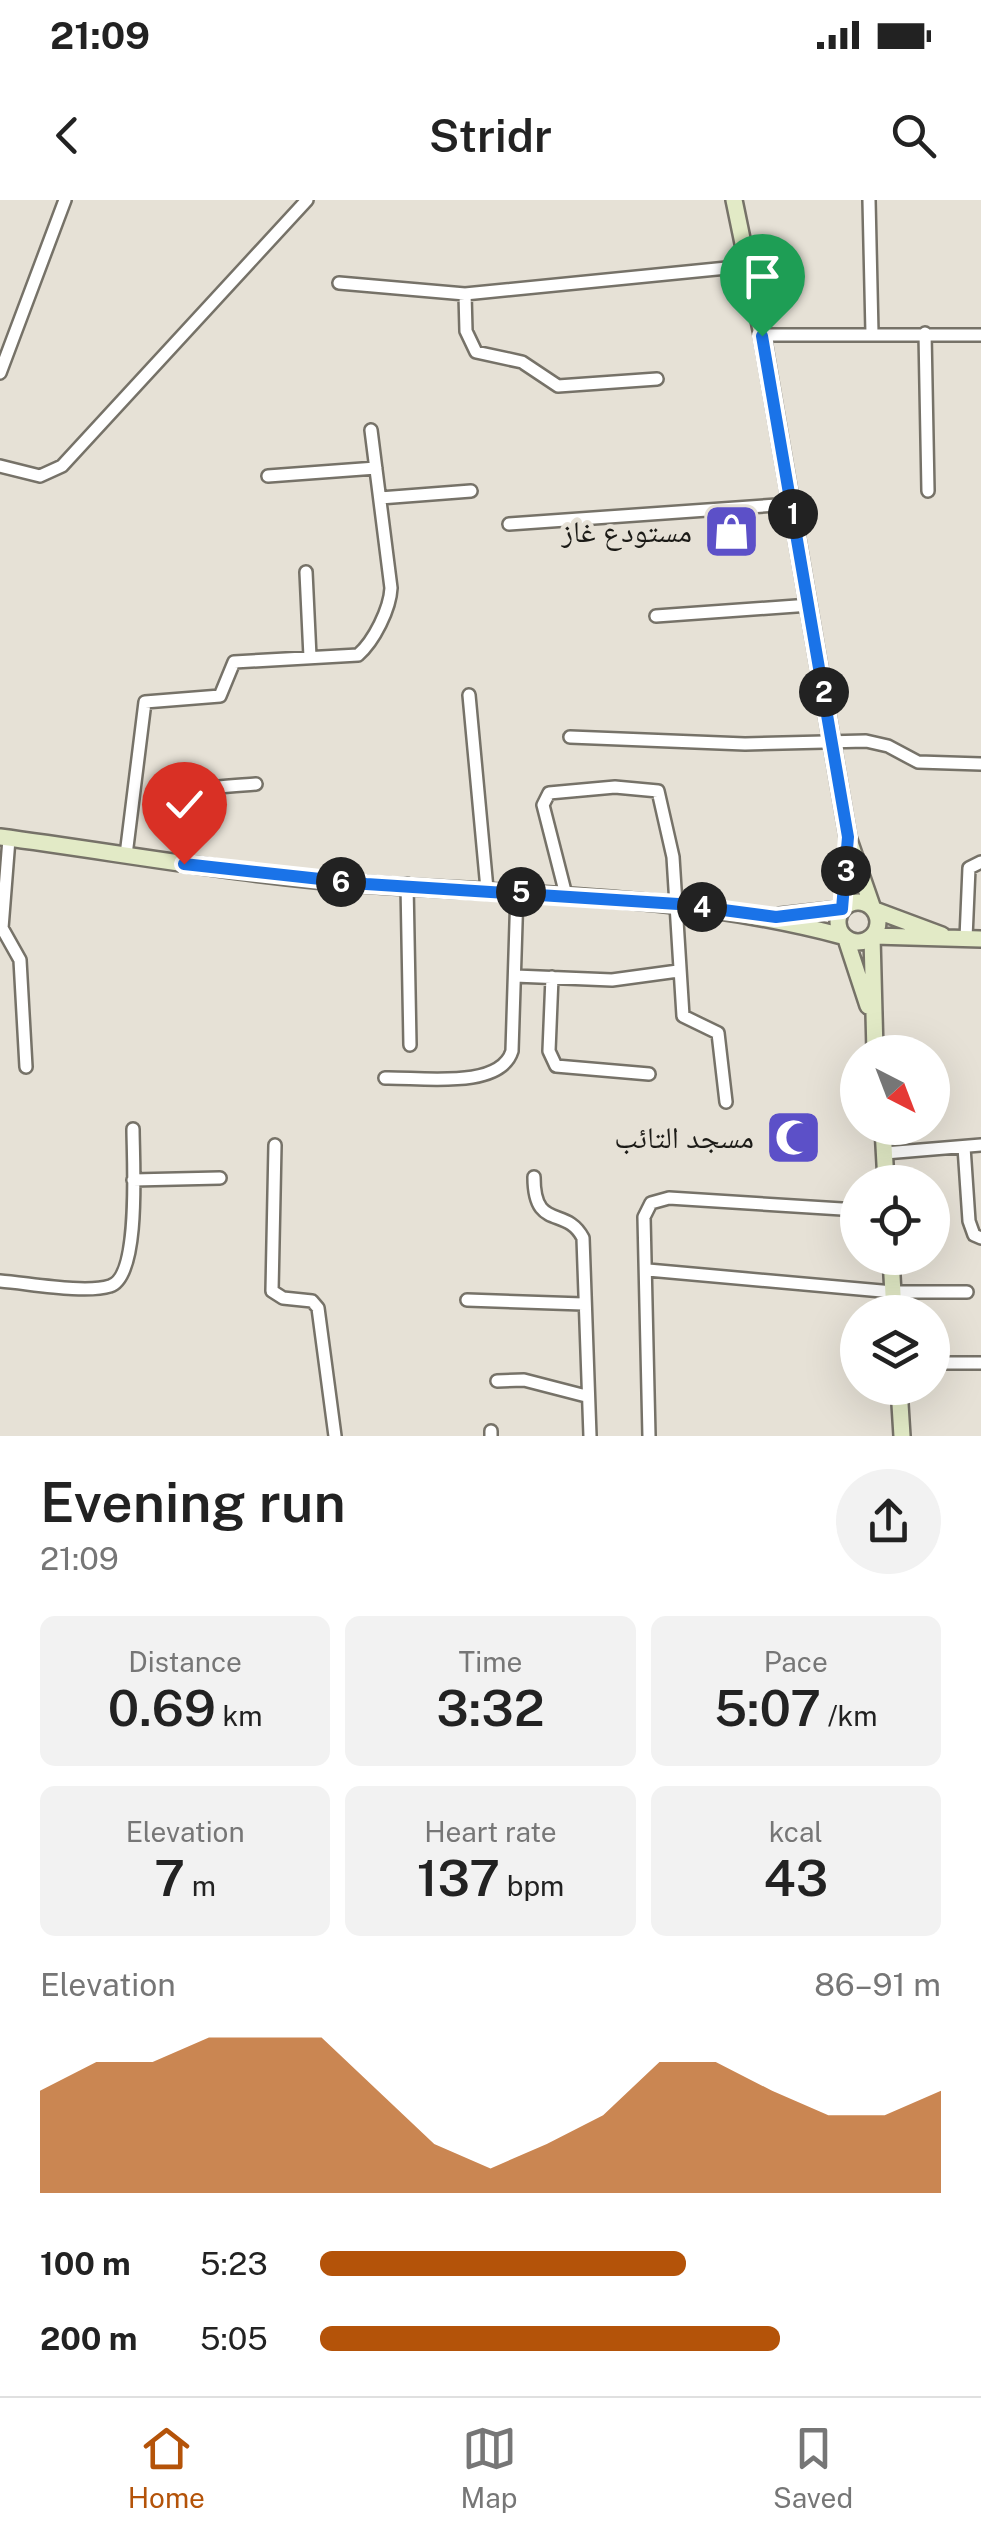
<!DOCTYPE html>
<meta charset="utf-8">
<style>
:root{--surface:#fff;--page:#f2f2f2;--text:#222;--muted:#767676;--line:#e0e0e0;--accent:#b45309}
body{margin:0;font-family:"Public Sans","Noto Naskh Arabic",sans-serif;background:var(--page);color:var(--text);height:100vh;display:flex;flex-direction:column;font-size:38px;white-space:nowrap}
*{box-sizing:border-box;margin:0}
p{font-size:32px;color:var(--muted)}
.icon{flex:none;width:55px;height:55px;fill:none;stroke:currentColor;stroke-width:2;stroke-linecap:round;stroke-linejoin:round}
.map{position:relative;height:1236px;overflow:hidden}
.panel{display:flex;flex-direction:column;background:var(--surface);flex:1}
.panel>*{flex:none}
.needle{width:65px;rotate:138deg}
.buttons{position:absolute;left:840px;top:835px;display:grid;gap:20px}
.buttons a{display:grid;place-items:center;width:110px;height:110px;border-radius:50%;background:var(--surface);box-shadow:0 10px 40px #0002;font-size:50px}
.pin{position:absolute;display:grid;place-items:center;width:85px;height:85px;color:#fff;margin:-102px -42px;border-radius:50% 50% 50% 0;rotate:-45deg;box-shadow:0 0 10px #0007}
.pin .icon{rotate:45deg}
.km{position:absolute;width:50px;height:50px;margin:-25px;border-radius:50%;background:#222;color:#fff;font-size:28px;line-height:50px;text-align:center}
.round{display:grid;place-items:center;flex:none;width:105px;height:105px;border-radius:52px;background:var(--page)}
.summary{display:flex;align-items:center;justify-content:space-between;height:170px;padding:0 40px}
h1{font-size:55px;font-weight:600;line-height:75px}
.stats{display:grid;grid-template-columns:repeat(3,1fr);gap:15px;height:170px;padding:10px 40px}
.stats div{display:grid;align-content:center;border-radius:15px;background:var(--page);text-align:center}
.stats b{font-size:50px;font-weight:600}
.stats small{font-size:28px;font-weight:400}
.stats p{font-size:28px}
.chart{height:280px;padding:20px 40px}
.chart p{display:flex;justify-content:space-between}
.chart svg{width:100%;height:180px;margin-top:10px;fill:var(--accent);opacity:.7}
ul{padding:0 40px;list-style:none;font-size:32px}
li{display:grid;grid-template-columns:160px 120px 1fr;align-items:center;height:75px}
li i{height:25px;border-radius:12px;background:var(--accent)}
.status{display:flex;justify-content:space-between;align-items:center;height:70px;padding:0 50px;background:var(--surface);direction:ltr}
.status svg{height:28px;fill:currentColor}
header{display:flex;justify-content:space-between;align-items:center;height:130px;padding:0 40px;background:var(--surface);font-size:45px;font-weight:600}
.dock{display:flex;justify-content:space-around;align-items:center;height:140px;border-top:2px solid var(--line);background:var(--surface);font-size:28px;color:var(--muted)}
.dock a{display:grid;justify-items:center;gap:5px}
.dock .selected{color:var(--accent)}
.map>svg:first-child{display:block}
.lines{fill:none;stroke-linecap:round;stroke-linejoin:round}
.street-casing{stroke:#767268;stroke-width:16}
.secondary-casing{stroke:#767268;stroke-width:20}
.street{stroke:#fff;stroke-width:11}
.secondary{stroke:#e2eac6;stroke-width:15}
.route-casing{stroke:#fff;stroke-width:20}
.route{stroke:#1a73e8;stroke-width:12}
.labels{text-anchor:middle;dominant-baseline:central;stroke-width:9;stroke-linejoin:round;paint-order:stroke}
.poi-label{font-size:30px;fill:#1c1b17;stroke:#e6e1d6;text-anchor:end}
</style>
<div class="status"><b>21:09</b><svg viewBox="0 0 49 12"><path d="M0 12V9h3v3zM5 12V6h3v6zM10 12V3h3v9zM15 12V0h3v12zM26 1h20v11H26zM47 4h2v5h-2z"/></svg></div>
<header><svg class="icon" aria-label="back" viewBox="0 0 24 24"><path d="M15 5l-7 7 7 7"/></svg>Stridr<svg class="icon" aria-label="search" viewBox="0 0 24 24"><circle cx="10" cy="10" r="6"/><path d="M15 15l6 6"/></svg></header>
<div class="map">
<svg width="981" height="1236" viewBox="0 0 981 1236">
<rect width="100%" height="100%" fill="#e6e1d6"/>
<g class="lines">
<defs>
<path id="street" d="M 869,0 L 872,133
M 339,83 L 465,94 L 747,66
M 465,94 L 466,131 L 476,152 L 522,162 L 558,186 L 657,179
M 925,133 L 928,291
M 762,135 L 981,135
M 0,173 L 65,0
M 0,266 L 40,276 L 62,266 L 307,0
M 268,276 L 376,268
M 380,298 L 471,291
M 509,324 L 791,304
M 306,372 L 310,457
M 656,416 L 810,405
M 469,495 L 487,689
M 570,537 L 745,544 L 866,541 L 888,546 L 918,562 L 981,564
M 9,639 L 2,728 L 20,760 L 26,867
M 126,655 L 145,502 L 220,496 L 234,462 L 358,455 C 374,441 390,409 391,388 L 371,230
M 184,664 C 176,585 178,590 256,584
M 407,684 L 410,845
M 566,695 L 543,605 L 549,593 L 615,587 L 658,591 L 673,657 L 683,816 L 718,833 L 726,902
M 966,738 L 969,668 L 981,662
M 515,776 L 612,780 L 678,771
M 552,777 L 549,851 L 556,866 L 649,874
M 385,878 C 420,877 500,890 512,851 L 517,691
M 275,945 L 272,1091 L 283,1098 L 312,1101 L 318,1108 L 335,1236
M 964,947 L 969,1021 L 974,1035 L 981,1038
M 885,953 L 981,945
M 534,977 C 534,1032 566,1005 583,1038 L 590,1236
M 133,980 L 220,978
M 648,1070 L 893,1092 L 967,1092
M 0,1081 C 28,1083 85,1094 110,1086 C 141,1077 133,958 133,929
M 467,1100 L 583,1104
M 932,1163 L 981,1163
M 497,1181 L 524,1180 L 586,1196
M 491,1231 L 491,1236
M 649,1236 L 644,1017 L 651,1003 L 669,998 L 858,1010"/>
<path id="secondary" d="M 734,0 L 762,135 L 848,637 L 872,706
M 0,637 C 120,653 240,675 361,684 C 523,695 685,694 842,736
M838 722a20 20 0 1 1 40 0a20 20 0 1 1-40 0Z
M 845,706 L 847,651
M 875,710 L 942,735
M 780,716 L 842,709
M 874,736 L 981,739
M 872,737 L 875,852
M 846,739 L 868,806
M 883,928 L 886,982
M 891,1058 L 894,1112
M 899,1188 L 902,1236"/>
</defs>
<!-- street casing -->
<use href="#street" class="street-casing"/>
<!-- secondary casing -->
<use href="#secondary" class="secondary-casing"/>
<!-- street -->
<use href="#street" class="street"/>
<!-- secondary -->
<use href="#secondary" class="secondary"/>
</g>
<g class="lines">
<defs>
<path id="route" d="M 184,664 L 366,684 L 678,704 L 776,717 L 842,709 L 848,637 L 762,136"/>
</defs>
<!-- route casing -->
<use href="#route" class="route-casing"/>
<!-- route -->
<use href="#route" class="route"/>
</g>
<!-- icons -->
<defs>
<symbol id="shop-square" viewBox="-11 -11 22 22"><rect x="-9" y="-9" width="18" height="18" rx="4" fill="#5c50c8" stroke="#e6e1d6"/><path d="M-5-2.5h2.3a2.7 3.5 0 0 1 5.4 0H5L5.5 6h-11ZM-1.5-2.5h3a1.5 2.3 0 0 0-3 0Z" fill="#fff"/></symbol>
<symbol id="mosque-square" viewBox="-11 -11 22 22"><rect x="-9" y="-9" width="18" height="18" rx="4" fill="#5c50c8" stroke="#e6e1d6"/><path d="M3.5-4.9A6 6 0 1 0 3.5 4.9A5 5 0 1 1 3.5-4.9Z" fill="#fff"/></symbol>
</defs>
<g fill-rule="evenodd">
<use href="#shop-square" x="700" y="300" width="63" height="63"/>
<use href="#mosque-square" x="762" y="906" width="63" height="63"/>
</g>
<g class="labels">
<!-- poi labels -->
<g class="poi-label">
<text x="692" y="331">مستودع غاز</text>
<text x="754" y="937">مسجد التائب</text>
</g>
</g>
</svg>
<div class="buttons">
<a><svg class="needle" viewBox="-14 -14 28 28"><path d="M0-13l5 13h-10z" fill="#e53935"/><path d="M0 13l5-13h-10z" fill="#767676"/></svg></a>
<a><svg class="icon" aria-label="locate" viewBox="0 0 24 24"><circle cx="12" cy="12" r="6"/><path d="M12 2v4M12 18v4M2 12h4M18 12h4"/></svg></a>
<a><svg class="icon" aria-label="layers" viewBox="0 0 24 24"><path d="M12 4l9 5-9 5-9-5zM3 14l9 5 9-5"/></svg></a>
</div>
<div class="pin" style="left:762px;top:136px;background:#1e9e55"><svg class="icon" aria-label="arrive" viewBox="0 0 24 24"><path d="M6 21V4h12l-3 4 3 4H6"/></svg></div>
<div class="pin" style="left:184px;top:664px;background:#d93025"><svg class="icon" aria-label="check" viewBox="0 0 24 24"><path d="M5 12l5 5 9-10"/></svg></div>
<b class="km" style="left:793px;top:314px">1</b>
<b class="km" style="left:824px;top:492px">2</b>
<b class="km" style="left:846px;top:671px">3</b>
<b class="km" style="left:702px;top:707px">4</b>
<b class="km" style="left:521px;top:692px">5</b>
<b class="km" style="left:341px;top:682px">6</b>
</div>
<section class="panel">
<div class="summary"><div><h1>Evening run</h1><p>21:09</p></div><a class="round"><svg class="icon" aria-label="share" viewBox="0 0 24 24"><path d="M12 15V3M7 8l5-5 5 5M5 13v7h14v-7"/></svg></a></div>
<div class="stats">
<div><p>Distance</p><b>0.69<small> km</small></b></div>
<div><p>Time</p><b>3:32</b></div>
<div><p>Pace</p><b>5:07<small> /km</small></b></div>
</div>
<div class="stats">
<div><p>Elevation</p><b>7<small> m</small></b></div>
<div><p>Heart rate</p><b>137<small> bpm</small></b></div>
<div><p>kcal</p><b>43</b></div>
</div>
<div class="chart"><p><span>Elevation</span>86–91 m</p>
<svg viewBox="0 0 160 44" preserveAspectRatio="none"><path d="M0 44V19L10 12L20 12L30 6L40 6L50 6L60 19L70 32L80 38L90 32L100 25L110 12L120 12L130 19L140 25L150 25L160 19V44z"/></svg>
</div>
<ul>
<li><b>100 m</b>5:23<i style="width:59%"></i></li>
<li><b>200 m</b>5:05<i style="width:74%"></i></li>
</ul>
</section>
<nav class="dock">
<a class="selected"><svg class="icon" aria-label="home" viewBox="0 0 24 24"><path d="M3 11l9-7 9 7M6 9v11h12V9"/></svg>Home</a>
<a><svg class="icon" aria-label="map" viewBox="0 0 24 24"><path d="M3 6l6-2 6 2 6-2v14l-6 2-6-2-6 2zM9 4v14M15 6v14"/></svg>Map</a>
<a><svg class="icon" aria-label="saved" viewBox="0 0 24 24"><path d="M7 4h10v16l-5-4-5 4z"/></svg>Saved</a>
</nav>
